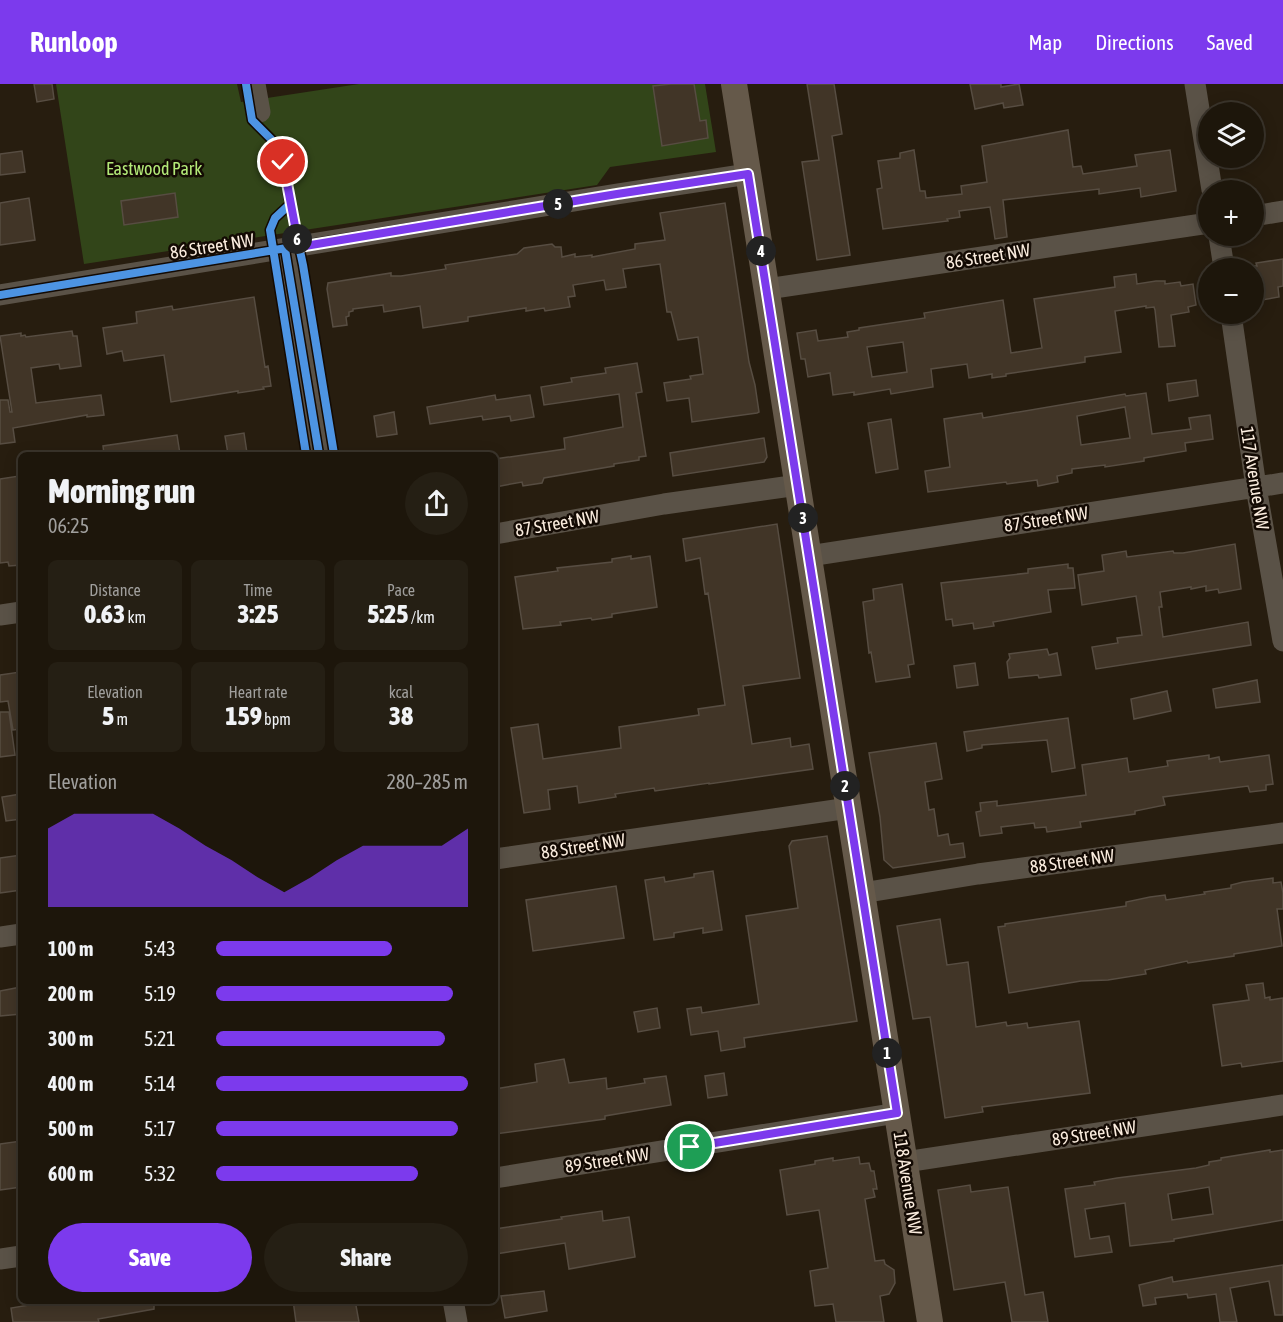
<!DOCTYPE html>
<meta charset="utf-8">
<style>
:root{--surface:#1d160b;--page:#251f14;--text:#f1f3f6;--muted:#a09f9d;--line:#3b352c;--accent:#7c3aed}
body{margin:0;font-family:"Asap Condensed",sans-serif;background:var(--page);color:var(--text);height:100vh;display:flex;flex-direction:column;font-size:22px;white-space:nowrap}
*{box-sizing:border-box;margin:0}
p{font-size:20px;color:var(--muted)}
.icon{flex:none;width:33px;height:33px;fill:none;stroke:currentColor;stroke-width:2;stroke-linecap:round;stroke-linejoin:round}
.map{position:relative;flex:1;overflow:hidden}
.side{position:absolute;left:18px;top:368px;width:480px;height:852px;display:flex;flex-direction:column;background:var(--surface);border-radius:9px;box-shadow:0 3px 15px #0003,0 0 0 2px var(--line)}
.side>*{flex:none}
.fabs{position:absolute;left:1198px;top:18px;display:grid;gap:12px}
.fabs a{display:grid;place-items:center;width:66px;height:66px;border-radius:50%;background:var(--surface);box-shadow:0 3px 15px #0003,0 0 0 2px var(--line);font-size:30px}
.pin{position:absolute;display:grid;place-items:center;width:51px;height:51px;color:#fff;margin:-26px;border:3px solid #fff;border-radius:50%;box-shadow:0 2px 6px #0007}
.km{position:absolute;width:30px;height:30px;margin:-15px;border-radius:50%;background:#222;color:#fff;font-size:16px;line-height:30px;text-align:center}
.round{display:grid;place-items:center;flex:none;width:63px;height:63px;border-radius:32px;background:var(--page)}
.head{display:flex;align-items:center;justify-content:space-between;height:102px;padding:0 30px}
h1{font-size:33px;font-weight:800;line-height:45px}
.stats{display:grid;grid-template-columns:repeat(3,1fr);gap:9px;height:102px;padding:6px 30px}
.stats div{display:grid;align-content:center;border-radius:9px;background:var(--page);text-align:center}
.stats b{font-size:26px;font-weight:800}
.stats small{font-size:16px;font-weight:400}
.stats p{font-size:16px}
.chart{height:168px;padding:12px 30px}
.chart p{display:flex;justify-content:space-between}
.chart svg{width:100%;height:108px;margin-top:6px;fill:var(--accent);opacity:.7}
.cta{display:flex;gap:12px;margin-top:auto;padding:12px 30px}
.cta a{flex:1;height:69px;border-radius:36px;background:var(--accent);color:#fff;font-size:24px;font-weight:800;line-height:69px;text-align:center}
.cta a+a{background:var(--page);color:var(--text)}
ul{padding:0 30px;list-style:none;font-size:20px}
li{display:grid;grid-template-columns:96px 72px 1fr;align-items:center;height:45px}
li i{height:15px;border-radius:8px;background:var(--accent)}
header{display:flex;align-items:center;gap:36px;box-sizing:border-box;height:84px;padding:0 30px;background:var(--accent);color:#fff}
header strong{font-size:28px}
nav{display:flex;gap:33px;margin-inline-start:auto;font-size:21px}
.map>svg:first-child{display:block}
.green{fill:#324519}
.building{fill:#413527;stroke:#574d42;stroke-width:1.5;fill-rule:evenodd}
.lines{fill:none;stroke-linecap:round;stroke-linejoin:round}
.minor{stroke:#5a5247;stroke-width:21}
.major{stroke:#65594a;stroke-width:26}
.cycleway-casing{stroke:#130a03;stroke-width:11}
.cycleway{stroke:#4d94e3;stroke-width:8}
.route-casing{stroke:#fff;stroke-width:12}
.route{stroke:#7c3aed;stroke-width:8}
.labels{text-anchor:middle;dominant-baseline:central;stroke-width:5;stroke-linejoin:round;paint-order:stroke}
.park-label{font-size:18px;fill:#b3e978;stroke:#130a03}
.street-label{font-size:18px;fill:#faecde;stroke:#130a03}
</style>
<header>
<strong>Runloop</strong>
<nav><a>Map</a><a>Directions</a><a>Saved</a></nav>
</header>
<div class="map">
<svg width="1283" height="1238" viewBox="0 0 1283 1238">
<rect width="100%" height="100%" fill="#271d0f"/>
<!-- green -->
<path class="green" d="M 56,0 L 237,0 L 241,18 L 359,0 L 705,0 L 716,68 L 610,83 L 597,101 L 84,180 Z"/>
<!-- building -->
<path class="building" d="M 34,0 L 52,0 L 54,15 L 37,18 Z
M 671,0 L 694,0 L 700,37 L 706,36 L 708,54 L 662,62 L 653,2 Z
M 807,0 L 834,0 L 842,50 L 832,52 L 850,171 L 817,176 L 802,78 L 819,76 Z
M 970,0 L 1001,0 L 1001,3 L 1019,0 L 1023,21 L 1004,24 L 1003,19 L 975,25 Z
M 1068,46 L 1073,83 L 1081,82 L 1083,90 L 1137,82 L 1135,71 L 1170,66 L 1176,107 L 1141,113 L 1140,104 L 1099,110 L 1099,105 L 1003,116 L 1007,153 L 995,155 L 990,123 L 959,127 L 960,133 L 947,135 L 948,137 L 883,145 L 877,105 L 882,104 L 878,77 L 900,74 L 900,69 L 914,66 L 920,107 L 925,107 L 926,114 L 962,110 L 961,102 L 987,98 L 982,62 Z
M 22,67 L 25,88 L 0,91 L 0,70 Z
M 175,109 L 178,133 L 124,141 L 121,117 Z
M 29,114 L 35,156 L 0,161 L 0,119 Z
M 725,119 L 749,278 L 755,301 L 759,328 L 757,329 L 692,338 L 689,314 L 667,317 L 664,299 L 691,295 L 690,292 L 703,290 L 698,253 L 678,256 L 671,228 L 667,228 L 660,180 L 623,185 L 626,203 L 606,206 L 604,196 L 573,201 L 575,212 L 568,213 L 570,223 L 545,227 L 544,224 L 526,227 L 526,224 L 468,233 L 468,237 L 423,244 L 420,222 L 384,228 L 383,221 L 353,225 L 353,227 L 349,228 L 349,232 L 346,233 L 347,241 L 333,243 L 327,205 L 328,199 L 391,189 L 391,192 L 401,192 L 446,185 L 445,181 L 517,170 L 524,164 L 552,160 L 555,163 L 561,163 L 562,173 L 575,170 L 575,173 L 592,171 L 592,173 L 635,165 L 635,160 L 665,156 L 660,129 Z
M 1283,175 L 1283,202 L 1278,203 L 1279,213 L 1262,216 L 1261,212 L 1254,213 L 1254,182 L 1257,182 L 1256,179 Z
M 1136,190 L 1137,200 L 1156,197 L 1165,197 L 1165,200 L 1180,198 L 1181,202 L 1193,200 L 1196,221 L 1188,223 L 1189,228 L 1171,231 L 1175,262 L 1159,263 L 1155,226 L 1154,223 L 1146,224 L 1146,222 L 1115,227 L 1121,268 L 1085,273 L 1085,278 L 1006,290 L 1006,292 L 992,294 L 992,290 L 969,294 L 967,280 L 931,285 L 933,303 L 891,310 L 890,305 L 854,311 L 854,308 L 833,311 L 830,289 L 808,293 L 805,275 L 801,275 L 797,249 L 816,246 L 818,257 L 848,253 L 847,248 L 859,246 L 859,244 L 925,234 L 924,229 L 1003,216 L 1011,269 L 1042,264 L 1034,215 L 1115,203 L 1114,193 ZM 903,258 L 907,288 L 872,293 L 867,263 Z
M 254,213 L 265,283 L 268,282 L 271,302 L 263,303 L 264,305 L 238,309 L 238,307 L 171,318 L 164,271 L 124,277 L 122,267 L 107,270 L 103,244 L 137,239 L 136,228 L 172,222 L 173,226 Z
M 72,247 L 73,252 L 77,252 L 81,282 L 60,285 L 59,280 L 31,284 L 36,319 L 101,311 L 104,331 L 87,333 L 87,331 L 13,344 L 15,358 L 0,360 L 0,316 L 8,316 L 10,328 L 12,328 L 0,252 L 21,249 L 21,252 L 25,251 L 26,253 Z
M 637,279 L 642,308 L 636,309 L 646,372 L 639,373 L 639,376 L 614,380 L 614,382 L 544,394 L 542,399 L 523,402 L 522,398 L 495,403 L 495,375 L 565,365 L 564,354 L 623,343 L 619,310 L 544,321 L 541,303 L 572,298 L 571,294 L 606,289 L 605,284 Z
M 1196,296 L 1198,312 L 1169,317 L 1167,300 Z
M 1146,309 L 1152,350 L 1191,345 L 1189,334 L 1210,331 L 1213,355 L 1185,359 L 1186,367 L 1144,374 L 1144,377 L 1105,383 L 1105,381 L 1072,385 L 1072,389 L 1057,392 L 1058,398 L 1038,402 L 1037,396 L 1007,400 L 1006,398 L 928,408 L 925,387 L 950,383 L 944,335 L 982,329 L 983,334 L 1125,310 L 1126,312 ZM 1125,323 L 1130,354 L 1081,361 L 1077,332 Z
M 495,311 L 496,316 L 530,311 L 534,333 L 511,337 L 510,332 L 483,336 L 482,332 L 430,340 L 427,323 Z
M 394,328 L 397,350 L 377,353 L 374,332 Z
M 891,335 L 898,385 L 876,389 L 868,339 Z
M 244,349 L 247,369 L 228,370 L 225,352 Z
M 177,351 L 180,370 L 104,370 L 103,362 Z
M 764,354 L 767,373 L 764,378 L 673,392 L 670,369 Z
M 19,392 L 21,404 L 21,481 L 9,482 L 8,478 L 0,479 L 0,395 Z
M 777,440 L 800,594 L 743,602 L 752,660 L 790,654 L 791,663 L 809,660 L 813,685 L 709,700 L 709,699 L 655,707 L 654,704 L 615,710 L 616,713 L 579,719 L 577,702 L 548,706 L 550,725 L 524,729 L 511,644 L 538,640 L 543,675 L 621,664 L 619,643 L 699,631 L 698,625 L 725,621 L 708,509 L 705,510 L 700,474 L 686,477 L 683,455 Z
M 1235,460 L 1241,505 L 1219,509 L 1218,505 L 1206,507 L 1206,502 L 1191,505 L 1191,503 L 1160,508 L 1162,523 L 1159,523 L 1163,553 L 1248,538 L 1251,561 L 1096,585 L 1092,563 L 1118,559 L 1117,554 L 1142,551 L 1136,512 L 1082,521 L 1078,491 L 1104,487 L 1102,471 L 1126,467 L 1127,473 L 1173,467 L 1174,469 L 1183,469 Z
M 631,472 L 631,475 L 650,472 L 657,523 L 612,530 L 612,533 L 592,536 L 591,534 L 560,538 L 561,541 L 523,545 L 515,493 L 558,487 L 557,484 L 612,478 L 612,475 Z
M 1068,480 L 1068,484 L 1073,484 L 1075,504 L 1048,506 L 1051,528 L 993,538 L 994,542 L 974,545 L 973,539 L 953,542 L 952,535 L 946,536 L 941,499 L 1028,489 L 1028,485 Z
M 902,500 L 914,580 L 908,581 L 910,593 L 876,598 L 871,568 L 869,569 L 863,518 L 874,516 L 873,505 Z
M 1047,565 L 1049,571 L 1057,569 L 1061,591 L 1039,594 L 1038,591 L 1009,594 L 1007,578 L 1010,574 L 1009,570 Z
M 975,579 L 978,601 L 957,604 L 954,582 Z
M 20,588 L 21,645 L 13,646 L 8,617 L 0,618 L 0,591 Z
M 1257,596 L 1260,618 L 1216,624 L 1213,605 Z
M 1167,607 L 1171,627 L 1134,635 L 1131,615 Z
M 0,628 L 9,628 L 15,671 L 0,673 Z
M 1068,634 L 1075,684 L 1052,688 L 1047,656 L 982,661 L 982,664 L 967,667 L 964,648 Z
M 936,659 L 942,695 L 925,698 L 929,726 L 934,725 L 938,752 L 948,750 L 950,761 L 963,759 L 965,773 L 893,784 L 884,776 L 880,733 L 869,669 Z
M 1209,671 L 1209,675 L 1219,673 L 1220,678 L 1269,671 L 1273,700 L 1266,701 L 1266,706 L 1250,708 L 1248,702 L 1163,713 L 1165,721 L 1135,727 L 1135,730 L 1080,738 L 1081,743 L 1047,748 L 1046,743 L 1035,744 L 1034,739 L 1001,743 L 1002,749 L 980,752 L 976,728 L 981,727 L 980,719 L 997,717 L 997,722 L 1086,711 L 1082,681 L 1127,674 L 1129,688 L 1168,682 L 1167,677 Z
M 21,710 L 21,735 L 6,737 L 2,713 Z
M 827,752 L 857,937 L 744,954 L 745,963 L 721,967 L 718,947 L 691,951 L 687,925 L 701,923 L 702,929 L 759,920 L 746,832 L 798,824 L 789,762 L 792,757 Z
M 21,771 L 21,806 L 0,809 L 0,774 Z
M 713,787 L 722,846 L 703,849 L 703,844 L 674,849 L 674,853 L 654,856 L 645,796 L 664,793 L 665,798 L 694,793 L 694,790 Z
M 1273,794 L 1273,799 L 1281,798 L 1283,809 L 1283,825 L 1277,825 L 1282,862 L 1234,870 L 1234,872 L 1188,879 L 1187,877 L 1145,886 L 1146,890 L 1108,896 L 1081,897 L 1009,909 L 998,843 L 1005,842 L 1005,840 L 1126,822 L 1126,818 L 1150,813 L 1165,811 L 1166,816 L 1205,810 L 1204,808 L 1231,804 L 1231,801 L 1243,798 Z
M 616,802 L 624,854 L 533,867 L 526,816 Z
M 940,835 L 947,881 L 968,878 L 976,943 L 1006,938 L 1007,942 L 1027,939 L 1028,944 L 1079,937 L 1090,1009 L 982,1023 L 983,1028 L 945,1034 L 930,933 L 913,935 L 897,842 Z
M 1263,899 L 1265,914 L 1270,913 L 1270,916 L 1283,914 L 1283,977 L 1242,983 L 1241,979 L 1222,982 L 1213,921 L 1249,916 L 1246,901 Z
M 21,903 L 21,930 L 0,932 L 0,907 Z
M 657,924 L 660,944 L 638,948 L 634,928 Z
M 564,975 L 569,999 L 606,994 L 607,1005 L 645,999 L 644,995 L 666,992 L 671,1021 L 605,1032 L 605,1035 L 495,1050 L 495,1005 L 537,998 L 535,980 Z
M 724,989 L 727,1011 L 708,1014 L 705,992 Z
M 21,1057 L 21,1103 L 0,1106 L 0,1060 Z
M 1270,1066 L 1270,1068 L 1283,1066 L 1283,1136 L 1174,1155 L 1174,1157 L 1130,1162 L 1125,1119 L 1085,1125 L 1090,1155 L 1109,1152 L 1112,1168 L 1075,1173 L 1065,1105 L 1095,1101 L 1094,1098 L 1117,1094 L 1196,1084 L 1209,1081 L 1209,1078 L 1221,1076 L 1221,1074 ZM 1209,1103 L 1213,1130 L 1172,1136 L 1168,1110 Z
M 859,1073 L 860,1080 L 869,1079 L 871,1087 L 874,1087 L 877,1105 L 873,1105 L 875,1113 L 865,1115 L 875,1177 L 884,1176 L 885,1180 L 894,1186 L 895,1199 L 889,1210 L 880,1212 L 884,1238 L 836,1238 L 833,1220 L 815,1222 L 810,1187 L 828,1184 L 819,1126 L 787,1131 L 780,1086 L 815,1080 L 815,1077 L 833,1074 L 833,1077 Z
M 970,1101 L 971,1108 L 1008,1103 L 1025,1211 L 1043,1208 L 1048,1238 L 1012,1238 L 1005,1198 L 954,1206 L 938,1106 Z
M 602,1127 L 603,1137 L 629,1133 L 635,1173 L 569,1185 L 565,1159 L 495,1170 L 495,1145 L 562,1135 L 561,1133 Z
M 1283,1181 L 1283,1231 L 1275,1231 L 1269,1197 L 1230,1204 L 1237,1238 L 1220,1238 L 1216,1210 L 1188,1214 L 1187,1210 L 1155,1214 L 1156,1220 L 1143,1222 L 1139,1201 L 1172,1193 L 1173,1198 Z
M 544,1207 L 547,1227 L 505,1234 L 501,1212 Z
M 59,1216 L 154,1216 L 154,1225 L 98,1235 L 99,1238 L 13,1238 L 11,1224 Z
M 293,1216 L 355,1216 L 359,1238 L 296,1238 Z"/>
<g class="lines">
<!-- minor -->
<path class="minor" d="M 255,0 L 260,28
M 1195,0 L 1212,106
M 1254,132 L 1283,127
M 1219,152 L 1224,184
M 285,165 L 319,370
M 767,205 L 1209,139
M 0,211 L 617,110 L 748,90
M 1231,230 L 1256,403 L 1283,557
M 495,450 L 664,420 L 798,401
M 809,472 L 1283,399
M 0,531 L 21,528
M 495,775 L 849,724
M 862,809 L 978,790 L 1283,749
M 0,853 L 21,850
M 905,1078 L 1283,1021
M 495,1094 L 897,1029
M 0,1175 L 21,1172
M 453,1216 L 457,1238"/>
<!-- major -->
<path class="major" d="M 734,0 L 930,1238"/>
<defs>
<path id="cycleway" d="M 246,0 L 252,36 L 271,55 L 283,78 L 290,120
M 285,165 L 319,370
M 0,211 L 617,110 L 748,90
M 306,370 L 270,146 L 275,134 L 290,120 L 303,181 L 334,370"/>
</defs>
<!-- cycleway casing -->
<use href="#cycleway" class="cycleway-casing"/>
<!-- cycleway -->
<use href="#cycleway" class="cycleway"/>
</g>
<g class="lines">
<defs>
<path id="route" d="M 283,78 L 299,163 L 617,110 L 748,90 L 897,1029 L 690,1063"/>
</defs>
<!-- route casing -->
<use href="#route" class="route-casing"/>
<!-- route -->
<use href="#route" class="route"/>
</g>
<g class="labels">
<!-- park labels -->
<g class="park-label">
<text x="154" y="84">Eastwood Park</text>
</g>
<!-- street labels -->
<g class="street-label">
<text transform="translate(212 162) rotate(-9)">86 Street NW</text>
<text transform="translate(988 172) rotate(-9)">86 Street NW</text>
<text transform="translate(1255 394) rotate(81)">117 Avenue NW</text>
<text transform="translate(1046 435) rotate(-9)">87 Street NW</text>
<text transform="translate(557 439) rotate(-10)">87 Street NW</text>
<text transform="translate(583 762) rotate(-9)">88 Street NW</text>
<text transform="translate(1072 777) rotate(-8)">88 Street NW</text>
<text transform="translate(1094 1049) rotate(-9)">89 Street NW</text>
<text transform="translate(607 1076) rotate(-9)">89 Street NW</text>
<text transform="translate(908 1099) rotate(81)">118 Avenue NW</text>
</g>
</g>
</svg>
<div class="fabs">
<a><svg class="icon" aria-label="layers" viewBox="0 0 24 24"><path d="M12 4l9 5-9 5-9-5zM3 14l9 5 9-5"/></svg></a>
<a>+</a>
<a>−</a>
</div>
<div class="pin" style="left:690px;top:1063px;background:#1e9e55"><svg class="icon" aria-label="arrive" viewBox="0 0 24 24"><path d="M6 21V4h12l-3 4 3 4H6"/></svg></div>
<div class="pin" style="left:283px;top:78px;background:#d93025"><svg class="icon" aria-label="check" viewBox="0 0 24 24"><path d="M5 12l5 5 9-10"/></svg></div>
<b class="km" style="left:887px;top:969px">1</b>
<b class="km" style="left:845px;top:702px">2</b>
<b class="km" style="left:803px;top:434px">3</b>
<b class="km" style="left:761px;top:167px">4</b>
<b class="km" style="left:558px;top:120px">5</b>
<b class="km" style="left:297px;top:155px">6</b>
<section class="side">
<div class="head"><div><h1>Morning run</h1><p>06:25</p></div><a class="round"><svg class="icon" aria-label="share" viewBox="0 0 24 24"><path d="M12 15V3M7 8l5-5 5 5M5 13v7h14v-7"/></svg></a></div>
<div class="stats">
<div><p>Distance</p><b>0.63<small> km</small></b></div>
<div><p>Time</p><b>3:25</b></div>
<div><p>Pace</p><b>5:25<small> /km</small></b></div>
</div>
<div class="stats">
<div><p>Elevation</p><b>5<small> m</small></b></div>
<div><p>Heart rate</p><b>159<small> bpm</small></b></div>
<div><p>kcal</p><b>38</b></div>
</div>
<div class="chart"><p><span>Elevation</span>280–285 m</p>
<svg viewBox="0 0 160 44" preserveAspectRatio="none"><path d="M0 44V12L10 6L20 6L30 6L40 6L50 12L60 19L70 25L80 32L90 38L100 32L110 25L120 19L130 19L140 19L150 19L160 12V44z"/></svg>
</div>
<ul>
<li><b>100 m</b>5:43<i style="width:70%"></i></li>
<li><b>200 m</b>5:19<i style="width:94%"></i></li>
<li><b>300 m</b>5:21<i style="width:91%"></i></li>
<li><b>400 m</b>5:14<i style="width:100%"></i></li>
<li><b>500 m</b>5:17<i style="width:96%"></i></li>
<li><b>600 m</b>5:32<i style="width:80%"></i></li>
</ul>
<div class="cta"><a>Save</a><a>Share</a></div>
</section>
</div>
